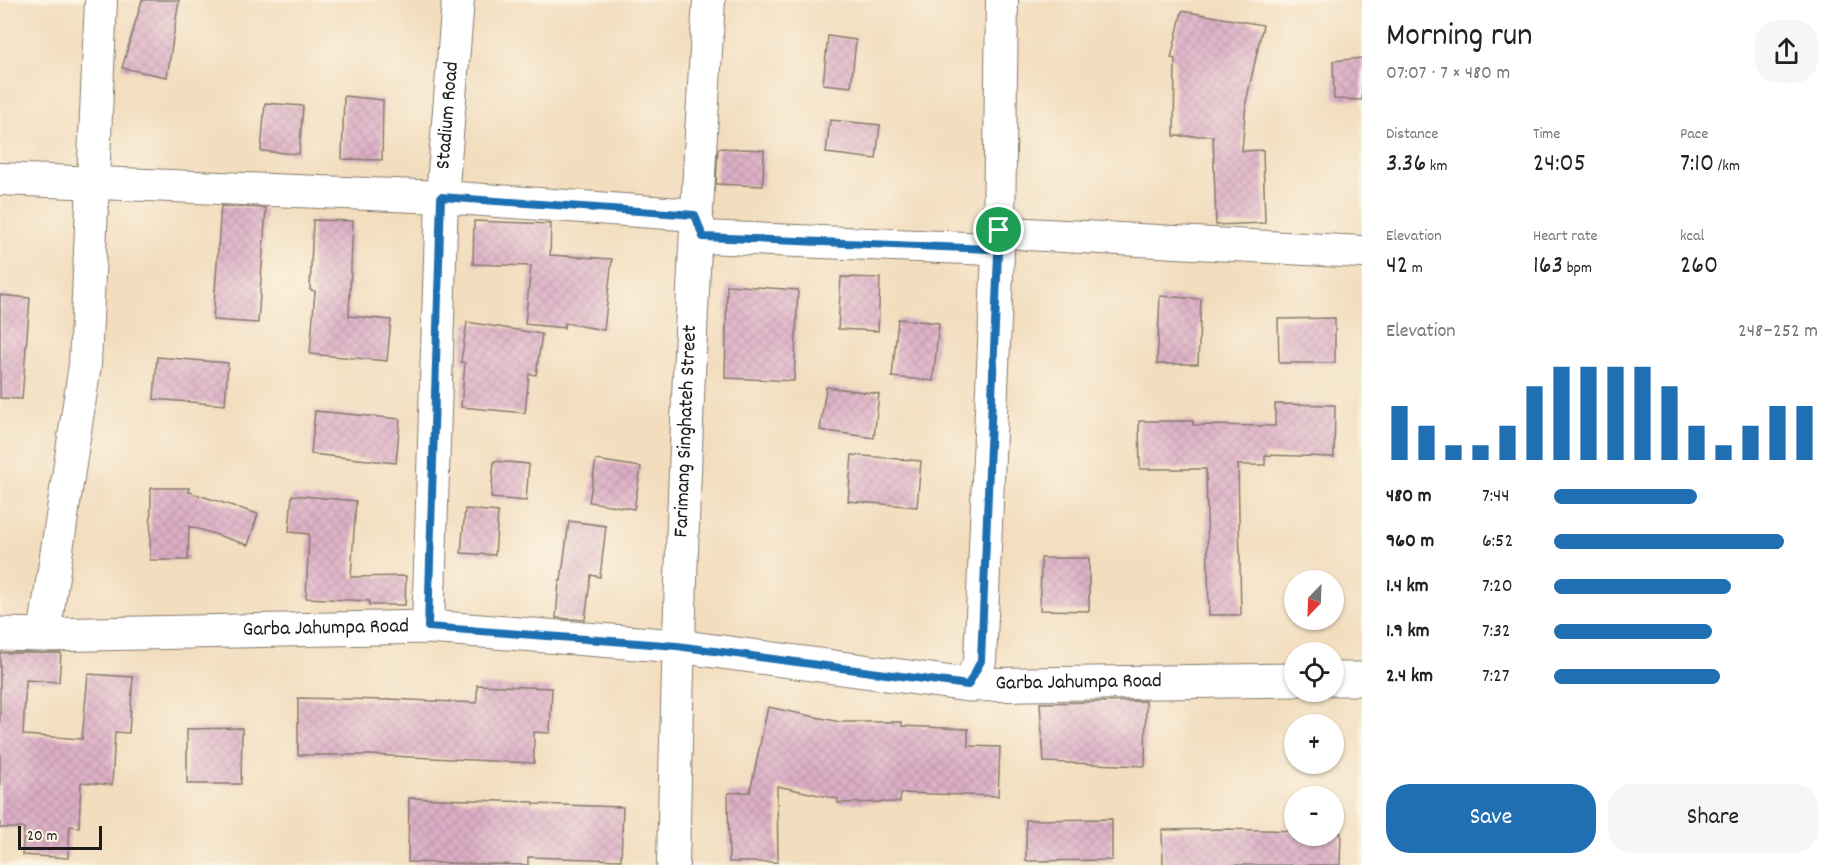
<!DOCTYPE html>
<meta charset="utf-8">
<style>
:root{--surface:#fff;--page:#f6f6f6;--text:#222;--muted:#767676;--accent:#1f6fb2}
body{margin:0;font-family:Dekko,sans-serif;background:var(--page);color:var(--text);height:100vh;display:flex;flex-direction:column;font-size:22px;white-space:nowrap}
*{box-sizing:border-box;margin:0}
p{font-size:20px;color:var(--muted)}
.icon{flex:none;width:33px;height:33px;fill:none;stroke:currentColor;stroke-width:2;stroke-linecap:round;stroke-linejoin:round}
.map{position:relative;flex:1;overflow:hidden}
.drawer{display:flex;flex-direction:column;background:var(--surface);width:480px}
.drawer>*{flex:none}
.needle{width:39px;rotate:203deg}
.controls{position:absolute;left:1284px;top:570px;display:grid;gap:12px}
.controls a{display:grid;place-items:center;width:60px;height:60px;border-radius:50%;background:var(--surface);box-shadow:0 2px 4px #0004;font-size:30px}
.scale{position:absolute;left:18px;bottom:15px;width:84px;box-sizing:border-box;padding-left:6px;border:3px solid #1c1c1c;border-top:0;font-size:16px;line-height:21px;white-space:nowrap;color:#1c1c1c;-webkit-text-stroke:4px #fcf5e5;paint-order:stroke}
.pin{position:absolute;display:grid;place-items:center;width:51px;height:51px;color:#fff;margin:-26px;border:3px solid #fff;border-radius:50%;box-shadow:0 2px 6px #0007}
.round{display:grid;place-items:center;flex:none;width:63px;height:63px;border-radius:24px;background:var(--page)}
.headline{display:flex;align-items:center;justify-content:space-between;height:102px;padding:0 24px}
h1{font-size:33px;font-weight:600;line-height:45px}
.figures{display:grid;grid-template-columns:repeat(3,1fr);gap:9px;height:102px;padding:6px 24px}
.figures div{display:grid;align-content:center}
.figures b{font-size:26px;font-weight:600}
.figures small{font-size:16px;font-weight:400}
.figures p{font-size:16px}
.chart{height:168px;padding:12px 24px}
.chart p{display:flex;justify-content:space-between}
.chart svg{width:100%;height:108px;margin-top:6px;stroke:var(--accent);stroke-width:6}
.cta{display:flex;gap:12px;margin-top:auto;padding:12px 24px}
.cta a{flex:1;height:69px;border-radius:24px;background:var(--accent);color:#fff;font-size:24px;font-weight:600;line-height:69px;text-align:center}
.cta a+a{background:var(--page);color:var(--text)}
ul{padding:0 24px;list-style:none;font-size:20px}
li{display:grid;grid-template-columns:96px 72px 1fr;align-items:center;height:45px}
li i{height:15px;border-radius:8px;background:var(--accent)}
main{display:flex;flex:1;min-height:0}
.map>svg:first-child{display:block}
.building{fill:url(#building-cross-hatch)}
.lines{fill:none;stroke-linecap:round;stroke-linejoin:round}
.street-casing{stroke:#877c6d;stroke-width:34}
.secondary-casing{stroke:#877c6d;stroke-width:35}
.street{stroke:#fff;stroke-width:32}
.secondary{stroke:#fff;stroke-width:33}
.route-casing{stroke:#fff;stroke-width:12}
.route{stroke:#1f6fb2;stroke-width:8}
.labels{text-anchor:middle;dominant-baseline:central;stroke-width:6;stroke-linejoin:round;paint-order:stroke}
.street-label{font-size:21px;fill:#1c1c1c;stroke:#fcf5e5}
</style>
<main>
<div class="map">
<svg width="1362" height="865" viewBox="0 0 1362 865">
<defs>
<pattern id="building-cross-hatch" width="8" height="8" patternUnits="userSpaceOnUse" patternTransform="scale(1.5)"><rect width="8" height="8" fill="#ddafc6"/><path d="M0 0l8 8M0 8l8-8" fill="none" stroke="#bd96aa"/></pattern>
</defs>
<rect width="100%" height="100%" fill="#fcf5e5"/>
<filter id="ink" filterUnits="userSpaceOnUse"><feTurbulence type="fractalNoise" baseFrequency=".0167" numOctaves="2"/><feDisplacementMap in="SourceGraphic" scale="12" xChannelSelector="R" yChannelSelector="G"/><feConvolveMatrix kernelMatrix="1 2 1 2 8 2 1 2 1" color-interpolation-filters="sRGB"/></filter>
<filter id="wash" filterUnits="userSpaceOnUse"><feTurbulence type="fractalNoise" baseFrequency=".008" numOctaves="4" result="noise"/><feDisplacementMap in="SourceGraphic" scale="24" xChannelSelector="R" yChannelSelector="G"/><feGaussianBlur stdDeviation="1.35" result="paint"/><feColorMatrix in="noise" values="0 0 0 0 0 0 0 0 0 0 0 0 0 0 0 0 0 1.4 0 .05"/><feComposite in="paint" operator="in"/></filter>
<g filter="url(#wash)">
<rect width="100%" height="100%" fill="#f2ddbe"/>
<g id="blocks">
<!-- building -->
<path class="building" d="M 142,0 L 179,0 L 167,77 L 122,68 Z
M 1182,11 L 1263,25 L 1246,102 L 1242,151 L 1263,150 L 1265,223 L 1216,225 L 1213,136 L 1174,136 L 1175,59 L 1171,58 Z
M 828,36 L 856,40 L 851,87 L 823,84 Z
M 1362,58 L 1362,100 L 1334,99 L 1333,61 Z
M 344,96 L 383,100 L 382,160 L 342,159 Z
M 265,103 L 303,106 L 299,154 L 261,151 Z
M 830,120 L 880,125 L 876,159 L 826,153 Z
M 718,148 L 764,150 L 763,186 L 716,184 Z
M 221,206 L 266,208 L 258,323 L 213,320 Z
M 313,220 L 353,221 L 349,316 L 391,320 L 387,361 L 310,354 L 315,291 L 310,290 Z
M 474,221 L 551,224 L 550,255 L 612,259 L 604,330 L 565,323 L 564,328 L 525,324 L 531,266 L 473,264 Z
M 841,277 L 880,278 L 878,331 L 838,329 Z
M 727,285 L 798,290 L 794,381 L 725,378 Z
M 0,295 L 30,298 L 22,399 L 0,398 Z
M 1160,296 L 1201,299 L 1198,364 L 1157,364 Z
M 1335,318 L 1335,363 L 1279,363 L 1278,319 Z
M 898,319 L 939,323 L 933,381 L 892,377 Z
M 467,322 L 542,334 L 536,375 L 529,374 L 525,413 L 461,407 L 465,363 L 461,362 Z
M 157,357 L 228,363 L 225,405 L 154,399 Z
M 826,387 L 879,394 L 874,438 L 820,430 Z
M 1275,404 L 1335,405 L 1334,457 L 1265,455 L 1265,465 L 1238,465 L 1241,615 L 1209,615 L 1206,469 L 1140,469 L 1139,421 L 1193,421 L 1193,425 L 1275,426 Z
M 315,411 L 400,419 L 396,463 L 311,454 Z
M 852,455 L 921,461 L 917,507 L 848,501 Z
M 596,460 L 641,467 L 634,509 L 589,502 Z
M 494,461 L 529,464 L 526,501 L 491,498 Z
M 151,488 L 189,488 L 189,492 L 258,514 L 248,545 L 189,526 L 188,560 L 150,560 Z
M 292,495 L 356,501 L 351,577 L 406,576 L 405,605 L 369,605 L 369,601 L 306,598 L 309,534 L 289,532 Z
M 465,509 L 498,512 L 495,555 L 461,553 Z
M 569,521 L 606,526 L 600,577 L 591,575 L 585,620 L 556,618 L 559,581 L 561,581 Z
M 1041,558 L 1089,558 L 1089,611 L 1040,610 Z
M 0,653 L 61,653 L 59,682 L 26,680 L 23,735 L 82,739 L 88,674 L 133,677 L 129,733 L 115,732 L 112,785 L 81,782 L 79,827 L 70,826 L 68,858 L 22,855 L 24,828 L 0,828 Z
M 477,685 L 552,688 L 550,733 L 534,732 L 534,763 L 371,755 L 298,755 L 298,698 L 387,700 L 388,699 L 477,703 Z
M 1146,701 L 1145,766 L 1044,762 L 1040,703 Z
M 768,707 L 840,722 L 902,722 L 902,726 L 968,729 L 968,746 L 1000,747 L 998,796 L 901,793 L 900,802 L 838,803 L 838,799 L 777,786 L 778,862 L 729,862 L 728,793 L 750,792 Z
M 242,728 L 241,784 L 187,784 L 187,729 Z
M 409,798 L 534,802 L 534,804 L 623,807 L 621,860 L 528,857 L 528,865 L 408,862 Z
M 1112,819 L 1112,860 L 1026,861 L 1026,820 Z
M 1225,829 L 1294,831 L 1294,836 L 1334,836 L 1334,832 L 1341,833 L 1340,865 L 1163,865 L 1162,830 Z"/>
</g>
</g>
<g filter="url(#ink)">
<use href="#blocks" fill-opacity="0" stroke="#877c6d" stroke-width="1.5"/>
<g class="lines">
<defs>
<g id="street">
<path d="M 0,179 L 442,197 L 695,215 L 703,237 L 990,249 L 999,230 L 1027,234 L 1362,252"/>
<path id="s1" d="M 428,627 L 442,197 L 458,0"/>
<path d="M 44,635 L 85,365 L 101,0"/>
<path d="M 968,685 L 980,661 L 999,230 L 1002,0"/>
<path id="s2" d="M 673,865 C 679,576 691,288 709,0"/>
</g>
<g id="secondary">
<path id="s3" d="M 0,634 L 44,635 L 428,627 L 677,646 L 968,685 L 1294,680"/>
<path d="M 1334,679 L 1362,679"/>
</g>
</defs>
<!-- street casing -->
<use href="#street" class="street-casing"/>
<!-- secondary casing -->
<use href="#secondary" class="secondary-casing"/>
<!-- street -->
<use href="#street" class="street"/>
<!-- secondary -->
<use href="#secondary" class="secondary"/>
</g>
</g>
<g class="lines" filter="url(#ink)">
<defs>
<path id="route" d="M 441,197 L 695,215 L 703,237 L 990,249 L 999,230 L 981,661 L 968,685 L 677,646 L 428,627 Z"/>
</defs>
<!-- route casing -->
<use href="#route" class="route-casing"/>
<!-- route -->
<use href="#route" class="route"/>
</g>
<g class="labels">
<!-- street labels -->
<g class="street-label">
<text stroke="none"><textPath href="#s1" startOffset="512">Stadium Road</textPath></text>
<text stroke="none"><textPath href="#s2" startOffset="434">Farimang Singhateh Street</textPath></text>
<text stroke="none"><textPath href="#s3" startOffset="326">Garba Jahumpa Road</textPath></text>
<text stroke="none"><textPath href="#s3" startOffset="1082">Garba Jahumpa Road</textPath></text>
</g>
</g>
</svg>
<div class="controls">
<a><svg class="needle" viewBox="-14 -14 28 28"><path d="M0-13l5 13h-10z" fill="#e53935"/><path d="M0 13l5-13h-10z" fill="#767676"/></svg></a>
<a><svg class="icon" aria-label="locate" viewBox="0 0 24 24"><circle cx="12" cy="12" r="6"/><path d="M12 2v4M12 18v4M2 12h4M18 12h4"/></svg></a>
<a>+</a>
<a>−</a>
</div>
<div class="scale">20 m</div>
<div class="pin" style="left:999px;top:230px;background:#1e9e55"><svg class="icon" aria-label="arrive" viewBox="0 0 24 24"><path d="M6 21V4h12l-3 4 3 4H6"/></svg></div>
</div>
<section class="drawer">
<div class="headline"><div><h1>Morning run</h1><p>07:07 · 7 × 480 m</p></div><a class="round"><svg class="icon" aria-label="share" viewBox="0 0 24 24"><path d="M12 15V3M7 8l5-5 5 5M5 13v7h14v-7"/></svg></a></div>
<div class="figures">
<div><p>Distance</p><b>3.36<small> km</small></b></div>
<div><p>Time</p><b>24:05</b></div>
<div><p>Pace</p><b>7:10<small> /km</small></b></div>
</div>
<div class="figures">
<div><p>Elevation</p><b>42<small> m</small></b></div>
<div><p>Heart rate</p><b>163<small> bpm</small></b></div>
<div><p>kcal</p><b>260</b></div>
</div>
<div class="chart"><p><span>Elevation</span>248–252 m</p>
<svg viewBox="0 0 160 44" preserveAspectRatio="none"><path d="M5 44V22M15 44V30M25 44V38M35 44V38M45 44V30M55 44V14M65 44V6M75 44V6M85 44V6M95 44V6M105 44V14M115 44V30M125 44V38M135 44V30M145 44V22M155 44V22"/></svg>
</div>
<ul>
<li><b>480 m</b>7:44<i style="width:54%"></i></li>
<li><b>960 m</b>6:52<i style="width:87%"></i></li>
<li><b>1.4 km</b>7:20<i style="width:67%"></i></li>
<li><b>1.9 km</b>7:32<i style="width:60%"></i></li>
<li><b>2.4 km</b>7:27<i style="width:63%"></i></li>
</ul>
<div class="cta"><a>Save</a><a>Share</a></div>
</section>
</main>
